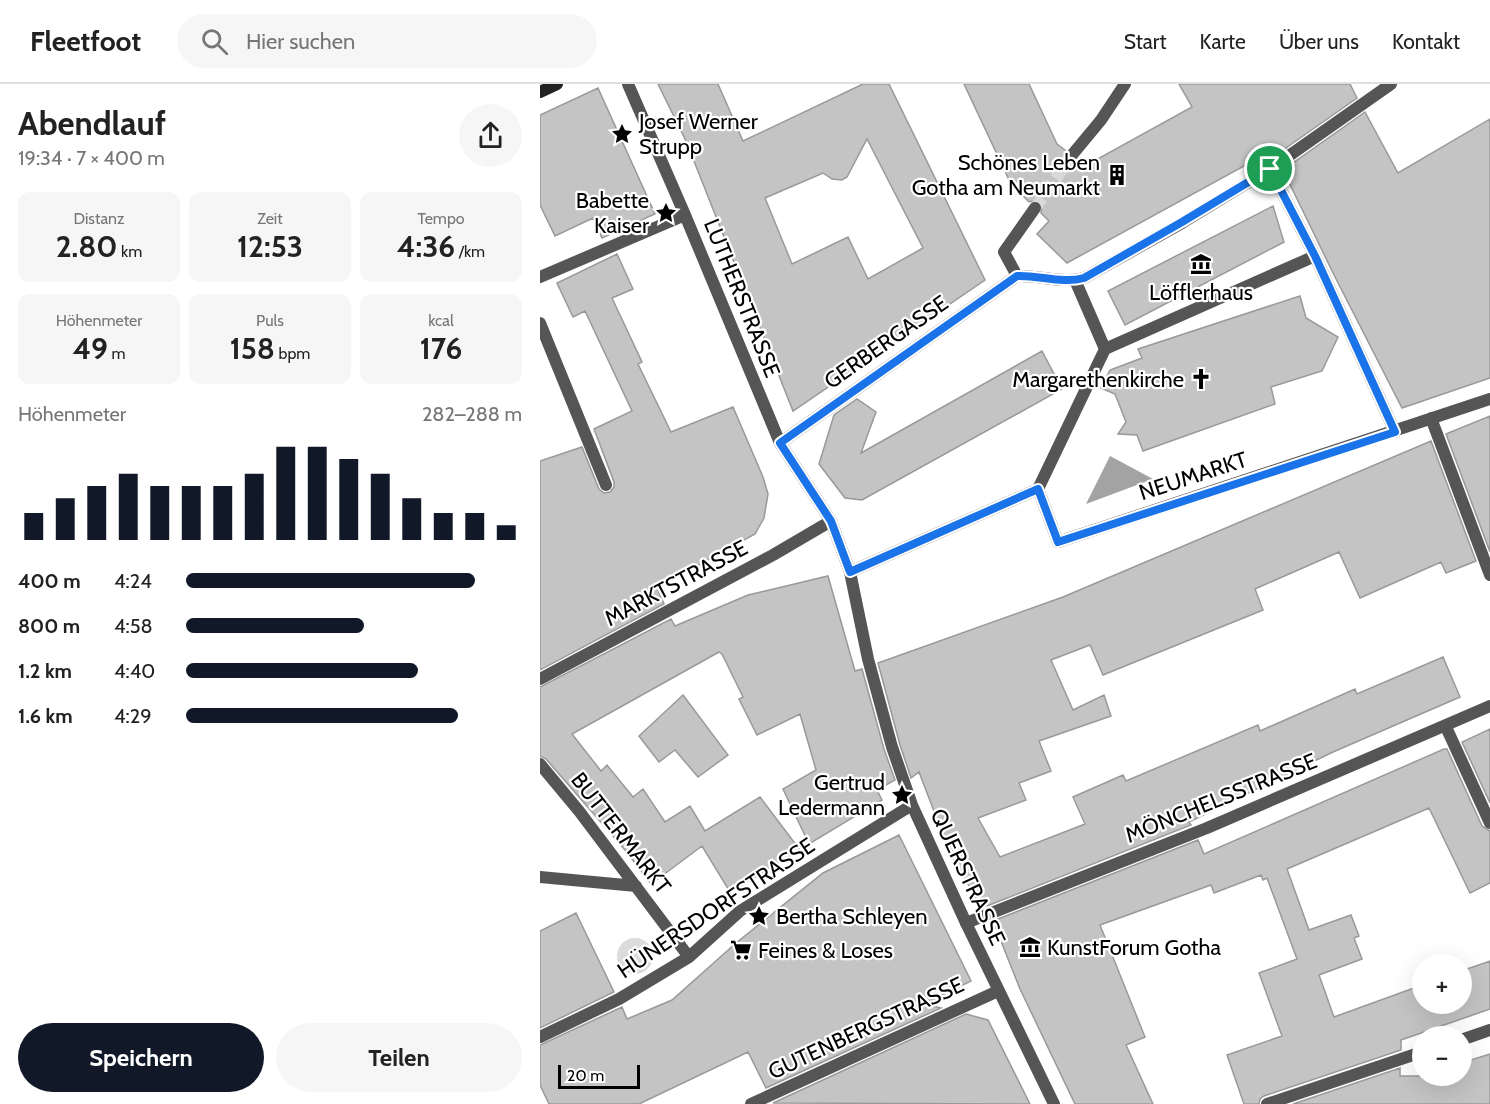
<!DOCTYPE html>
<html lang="de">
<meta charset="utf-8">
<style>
:root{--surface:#fff;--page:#f6f6f6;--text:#222;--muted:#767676;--line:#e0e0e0;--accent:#111827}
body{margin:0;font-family:Cabin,sans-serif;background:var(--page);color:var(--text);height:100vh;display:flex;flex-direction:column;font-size:22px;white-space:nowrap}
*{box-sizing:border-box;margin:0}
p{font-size:20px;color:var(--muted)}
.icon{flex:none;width:33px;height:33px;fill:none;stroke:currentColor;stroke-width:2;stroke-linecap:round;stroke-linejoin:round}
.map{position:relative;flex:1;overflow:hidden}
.drawer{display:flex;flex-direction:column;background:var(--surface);width:540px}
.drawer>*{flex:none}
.buttons{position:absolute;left:872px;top:870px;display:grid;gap:12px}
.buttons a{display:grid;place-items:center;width:60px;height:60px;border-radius:50%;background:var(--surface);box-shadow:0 6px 24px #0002;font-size:30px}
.scale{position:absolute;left:18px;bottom:15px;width:82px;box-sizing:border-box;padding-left:6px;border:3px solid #000;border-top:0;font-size:16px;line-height:21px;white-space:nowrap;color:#000;-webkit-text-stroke:4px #fff;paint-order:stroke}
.pin{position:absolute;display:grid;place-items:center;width:51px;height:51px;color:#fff;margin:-26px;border:3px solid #fff;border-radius:50%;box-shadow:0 2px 6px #0007}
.round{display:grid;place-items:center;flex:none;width:63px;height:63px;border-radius:32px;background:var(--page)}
.headline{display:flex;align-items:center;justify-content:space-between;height:102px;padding:0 18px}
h1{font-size:33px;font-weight:800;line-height:45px}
.figures{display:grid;grid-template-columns:repeat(3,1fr);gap:9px;height:102px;padding:6px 18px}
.figures div{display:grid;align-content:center;border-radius:12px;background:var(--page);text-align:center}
.figures b{font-size:30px;font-weight:800}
.figures small{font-size:16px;font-weight:400}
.figures p{font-size:16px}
.chart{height:168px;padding:12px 18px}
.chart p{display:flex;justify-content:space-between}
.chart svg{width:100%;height:108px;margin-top:6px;stroke:var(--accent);stroke-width:6}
.cta{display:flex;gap:12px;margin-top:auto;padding:12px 18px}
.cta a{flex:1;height:69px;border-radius:36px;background:var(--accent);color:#fff;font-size:24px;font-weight:800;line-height:69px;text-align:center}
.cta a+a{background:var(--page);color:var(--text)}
ul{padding:0 18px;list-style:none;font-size:20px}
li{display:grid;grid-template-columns:96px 72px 1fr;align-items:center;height:45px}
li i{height:15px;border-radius:8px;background:var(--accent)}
header{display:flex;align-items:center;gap:36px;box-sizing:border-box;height:84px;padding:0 30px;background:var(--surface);border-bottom:2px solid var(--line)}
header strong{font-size:28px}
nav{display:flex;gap:33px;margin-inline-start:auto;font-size:21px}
.search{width:420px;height:54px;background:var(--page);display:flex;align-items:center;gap:15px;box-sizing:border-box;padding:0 21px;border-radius:33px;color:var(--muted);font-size:22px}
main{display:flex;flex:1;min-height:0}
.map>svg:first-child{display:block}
.green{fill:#dcdcdc}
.water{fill:#a3a3a3}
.building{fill:#c4c4c4;stroke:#999;stroke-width:1.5;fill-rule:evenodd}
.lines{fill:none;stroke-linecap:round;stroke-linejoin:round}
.minor-tunnel{stroke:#d9d9d9;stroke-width:12;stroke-dasharray:12 6;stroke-linecap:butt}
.service{stroke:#555;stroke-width:12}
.pedestrian{stroke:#555;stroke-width:12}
.minor{stroke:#555;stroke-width:12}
.secondary{stroke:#222;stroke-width:12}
.route-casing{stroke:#fff;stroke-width:12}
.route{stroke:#1a73e8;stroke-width:8}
.labels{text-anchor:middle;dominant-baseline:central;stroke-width:4.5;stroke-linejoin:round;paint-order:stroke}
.poi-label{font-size:22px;fill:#000;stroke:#fff;text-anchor:start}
.street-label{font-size:22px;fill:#000;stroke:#fff}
</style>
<header>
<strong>Fleetfoot</strong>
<div class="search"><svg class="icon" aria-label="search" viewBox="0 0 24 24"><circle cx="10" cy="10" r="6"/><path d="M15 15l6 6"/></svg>Hier suchen</div>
<nav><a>Start</a><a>Karte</a><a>Über uns</a><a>Kontakt</a></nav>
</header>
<main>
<section class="drawer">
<div class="headline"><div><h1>Abendlauf</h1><p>19:34 · 7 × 400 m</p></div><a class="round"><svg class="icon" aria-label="share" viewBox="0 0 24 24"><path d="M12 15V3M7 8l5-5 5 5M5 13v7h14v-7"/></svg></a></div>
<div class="figures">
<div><p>Distanz</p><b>2.80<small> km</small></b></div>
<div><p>Zeit</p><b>12:53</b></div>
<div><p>Tempo</p><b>4:36<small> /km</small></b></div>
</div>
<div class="figures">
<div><p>Höhenmeter</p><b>49<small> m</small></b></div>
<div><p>Puls</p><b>158<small> bpm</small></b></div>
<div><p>kcal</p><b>176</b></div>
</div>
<div class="chart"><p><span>Höhenmeter</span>282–288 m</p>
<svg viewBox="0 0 160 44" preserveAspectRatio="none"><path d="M5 44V33M15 44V27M25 44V22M35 44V17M45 44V22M55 44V22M65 44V22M75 44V17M85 44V6M95 44V6M105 44V11M115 44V17M125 44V27M135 44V33M145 44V33M155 44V38"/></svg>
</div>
<ul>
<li><b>400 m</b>4:24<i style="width:86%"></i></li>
<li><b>800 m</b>4:58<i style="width:53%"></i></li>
<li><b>1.2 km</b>4:40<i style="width:69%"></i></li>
<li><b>1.6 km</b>4:29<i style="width:81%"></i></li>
</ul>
<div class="cta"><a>Speichern</a><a>Teilen</a></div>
</section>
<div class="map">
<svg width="950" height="1020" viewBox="0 0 950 1020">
<rect width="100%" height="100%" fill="#fff"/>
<!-- green -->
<path class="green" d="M77 872a18 18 0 1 1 36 0a18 18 0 1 1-36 0Z"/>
<!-- water -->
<path class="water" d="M 570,372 L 613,395 L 546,420 Z"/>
<!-- building -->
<path class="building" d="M 118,0 L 178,0 L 203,57 L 323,0 L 349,0 L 445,196 L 253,327 L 146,57 ZM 327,55 L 383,164 L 328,195 L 308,153 L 252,180 L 225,114 L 283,89 L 292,95 L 302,96 L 307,93 Z
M 424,0 L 489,0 L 517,60 L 525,66 L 524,70 L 526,77 L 534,79 L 539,76 L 547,81 L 652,23 L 639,0 L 810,0 L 817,14 L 736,71 L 733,66 L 527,179 L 497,150 L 509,137 L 501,129 L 502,120 L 496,116 L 489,118 L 471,100 Z
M 58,4 L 115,130 L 62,154 L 53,134 L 15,152 L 0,121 L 0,31 Z
M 825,28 L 858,89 L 950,35 L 950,294 L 862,324 L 794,191 L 743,86 Z
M 733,122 L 744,158 L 585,241 L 568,207 Z
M 77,170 L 93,205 L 72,214 L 102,278 L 98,280 L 131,348 L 193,323 L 223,393 L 228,410 L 224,434 L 215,450 L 117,504 L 124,520 L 0,586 L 0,377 L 42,363 L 59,405 L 64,409 L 70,408 L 74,403 L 74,398 L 54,345 L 92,327 L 45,227 L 33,233 L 17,199 Z
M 760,212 L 766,234 L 798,253 L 782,287 L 731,303 L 735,320 L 603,367 L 597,351 L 578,350 L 586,338 L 575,310 L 561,304 L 570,286 L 602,274 L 598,265 Z
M 502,267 L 522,305 L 322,416 L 305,414 L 279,380 L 294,331 L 317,315 L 336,328 L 321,369 Z
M 950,332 L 950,468 L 906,350 Z
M 891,357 L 936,477 L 906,489 L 901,478 L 820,514 L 799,468 L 715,505 L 723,526 L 563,591 L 550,561 L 511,576 L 533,626 L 564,611 L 571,632 L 499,657 L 511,687 L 479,699 L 486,716 L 438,734 L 460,773 L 545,740 L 533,713 L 583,691 L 586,697 L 718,641 L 720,647 L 815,605 L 817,610 L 903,573 L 920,613 L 793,668 L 649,738 L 651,741 L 447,822 L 444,814 L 437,816 L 410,769 L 379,688 L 371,694 L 360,661 L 338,579 L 523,513 Z
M 288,492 L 315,587 L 322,585 L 344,665 L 355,696 L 337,706 L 342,716 L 269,760 L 243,705 L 276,686 L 260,630 L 217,651 L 199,615 L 203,613 L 182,570 L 179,568 L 32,650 L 61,687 L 67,681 L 93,713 L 103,705 L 125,738 L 150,722 L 165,747 L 220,713 L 260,766 L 190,808 L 162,762 L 111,800 L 85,766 L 6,675 L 0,672 L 0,603 L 131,535 L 135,542 L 208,511 Z
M 143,611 L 188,671 L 158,693 L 135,666 L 119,678 L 99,652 Z
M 950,645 L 950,719 L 922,658 Z
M 904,665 L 907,665 L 942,742 L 950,747 L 950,799 L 930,809 L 889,724 L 747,785 L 769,846 L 811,831 L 819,852 L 814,854 L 822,875 L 779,891 L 794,933 L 882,901 L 882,920 L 921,920 L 921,887 L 950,877 L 950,925 L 861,956 L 861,966 L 724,1012 L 720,1015 L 719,1020 L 704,1020 L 687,971 L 742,952 L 719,889 L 757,875 L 727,794 L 723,796 L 721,791 L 674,809 L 671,801 L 560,841 L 605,953 L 586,961 L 613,1020 L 535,1020 L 480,905 L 453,837 L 658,756 L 664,770 Z
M 359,751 L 431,897 L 384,920 L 401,924 L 226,1004 L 208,968 L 99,1020 L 9,1020 L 0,1001 L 0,961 L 82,923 L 87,935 L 132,916 L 196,859 L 283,789 Z
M 36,829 L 74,908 L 0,944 L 0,847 Z
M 426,930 L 448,936 L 490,1020 L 233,1019 Z
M 950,970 L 950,1020 L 753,1020 L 860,984 L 860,992 L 921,992 L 921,979 Z"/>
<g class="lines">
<!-- minor-tunnel -->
<path class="minor-tunnel" d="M 495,124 L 532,71"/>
<!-- service -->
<path class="service" d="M 0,239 L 66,401"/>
<!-- pedestrian -->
<path class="pedestrian" d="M 730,85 L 775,172 L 855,348
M 535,196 L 565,265
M 891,334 L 950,491
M 240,359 L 291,437 L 310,488 L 328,575 L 352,663 L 372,721 L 426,839
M 498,405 L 565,265 L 775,172
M 310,488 L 498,405 L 518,458 L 950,315
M 0,595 L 233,471 L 291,437
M 906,643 L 950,739
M 0,680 L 39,727 L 149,873
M 0,793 L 96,802
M 0,953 L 79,915 L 149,873 L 200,827 L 372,721"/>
<!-- minor -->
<path class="minor" d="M 88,0 L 145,131 L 240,359 L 477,192
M 532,71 L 561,36 L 585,0
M 477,192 C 499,191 522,200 544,194 L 642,139 L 730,85 L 851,0
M 477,192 L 464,168 L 495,124
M 0,193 L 145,131
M 921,956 L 950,946
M 211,1020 L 458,907
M 514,1020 L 426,839 L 667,744 L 950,622
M 727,1020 L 882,968"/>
<!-- secondary -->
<path class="secondary" d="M 0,8 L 17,0"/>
</g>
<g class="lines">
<defs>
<path id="route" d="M 730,85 L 775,172 L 855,348 L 518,458 L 498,405 L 310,488 L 291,437 L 240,359 L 477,192 C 499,191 522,200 544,194 L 642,138 Z"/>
</defs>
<!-- route casing -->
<use href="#route" class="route-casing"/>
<!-- route -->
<use href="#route" class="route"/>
</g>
<!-- icons -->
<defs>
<symbol id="sight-bare" viewBox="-9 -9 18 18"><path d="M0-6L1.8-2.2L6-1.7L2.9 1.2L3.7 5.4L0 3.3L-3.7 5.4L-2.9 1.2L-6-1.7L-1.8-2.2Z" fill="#000" stroke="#fff" stroke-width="2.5" paint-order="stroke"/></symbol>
<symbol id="building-bare" viewBox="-9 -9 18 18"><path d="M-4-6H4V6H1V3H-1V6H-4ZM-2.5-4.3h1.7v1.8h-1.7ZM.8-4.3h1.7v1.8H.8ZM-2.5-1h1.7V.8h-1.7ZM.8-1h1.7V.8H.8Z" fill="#000" stroke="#fff" stroke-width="2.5" paint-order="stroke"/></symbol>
<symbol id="museum-bare" viewBox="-9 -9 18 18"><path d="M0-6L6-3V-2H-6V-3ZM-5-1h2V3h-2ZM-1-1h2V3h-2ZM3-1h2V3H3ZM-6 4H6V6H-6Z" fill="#000" stroke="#fff" stroke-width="2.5" paint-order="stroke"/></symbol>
<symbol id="church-bare" viewBox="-9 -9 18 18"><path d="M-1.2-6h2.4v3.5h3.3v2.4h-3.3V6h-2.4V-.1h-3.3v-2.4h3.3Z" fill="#000" stroke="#fff" stroke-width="2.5" paint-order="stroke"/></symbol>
<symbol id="supermarket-bare" viewBox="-9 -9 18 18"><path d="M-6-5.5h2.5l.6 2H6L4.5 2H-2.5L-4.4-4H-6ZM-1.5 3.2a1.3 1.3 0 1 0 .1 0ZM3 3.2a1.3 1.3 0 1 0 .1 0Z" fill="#000" stroke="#fff" stroke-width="2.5" paint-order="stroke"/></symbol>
</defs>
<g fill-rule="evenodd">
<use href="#sight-bare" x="67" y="35" width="30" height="30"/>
<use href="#building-bare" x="562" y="76" width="30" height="30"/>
<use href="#sight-bare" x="111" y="114" width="30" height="30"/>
<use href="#museum-bare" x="646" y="165" width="30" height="30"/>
<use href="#church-bare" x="646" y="280" width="30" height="30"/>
<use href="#sight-bare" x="347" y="696" width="30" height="30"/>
<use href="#sight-bare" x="204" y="817" width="30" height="30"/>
<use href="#museum-bare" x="475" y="848" width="30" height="30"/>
<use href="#supermarket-bare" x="186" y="851" width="30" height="30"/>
</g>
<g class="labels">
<!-- poi labels -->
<g class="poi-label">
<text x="99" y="37">Josef Werner<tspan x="99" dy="25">Strupp</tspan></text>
<text x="560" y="78" text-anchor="end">Schönes Leben<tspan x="560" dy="25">Gotha am Neumarkt</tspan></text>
<text x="109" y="116" text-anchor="end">Babette<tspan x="109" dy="25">Kaiser</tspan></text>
<text x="661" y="208" text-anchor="middle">Löfflerhaus</text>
<text x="644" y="295" text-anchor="end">Margarethenkirche</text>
<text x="345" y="698" text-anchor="end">Gertrud<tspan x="345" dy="25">Ledermann</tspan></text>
<text x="236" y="832">Bertha Schleyen</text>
<text x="507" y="863">KunstForum Gotha</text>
<text x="218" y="866">Feines &amp; Loses</text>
</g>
<!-- street labels -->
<g class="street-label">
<text transform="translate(202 214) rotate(68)">LUTHERSTRASSE</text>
<text transform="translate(346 258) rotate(-35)">GERBERGASSE</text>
<text transform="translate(653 392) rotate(-18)">NEUMARKT</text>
<text transform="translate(136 499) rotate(-28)">MARKTSTRASSE</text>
<text transform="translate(681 714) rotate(-22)">MÖNCHELSSTRASSE</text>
<text transform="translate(81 749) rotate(52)">BUTTERMARKT</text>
<text transform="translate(428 793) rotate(65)">QUERSTRASSE</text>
<text transform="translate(176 824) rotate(-34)">HÜNERSDORFSTRASSE</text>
<text transform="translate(326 944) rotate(-25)">GUTENBERGSTRASSE</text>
</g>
</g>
</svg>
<div class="buttons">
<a>+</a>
<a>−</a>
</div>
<div class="scale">20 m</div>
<div class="pin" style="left:730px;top:85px;background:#1e9e55"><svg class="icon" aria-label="arrive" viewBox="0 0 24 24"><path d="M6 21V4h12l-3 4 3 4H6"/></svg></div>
</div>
</main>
